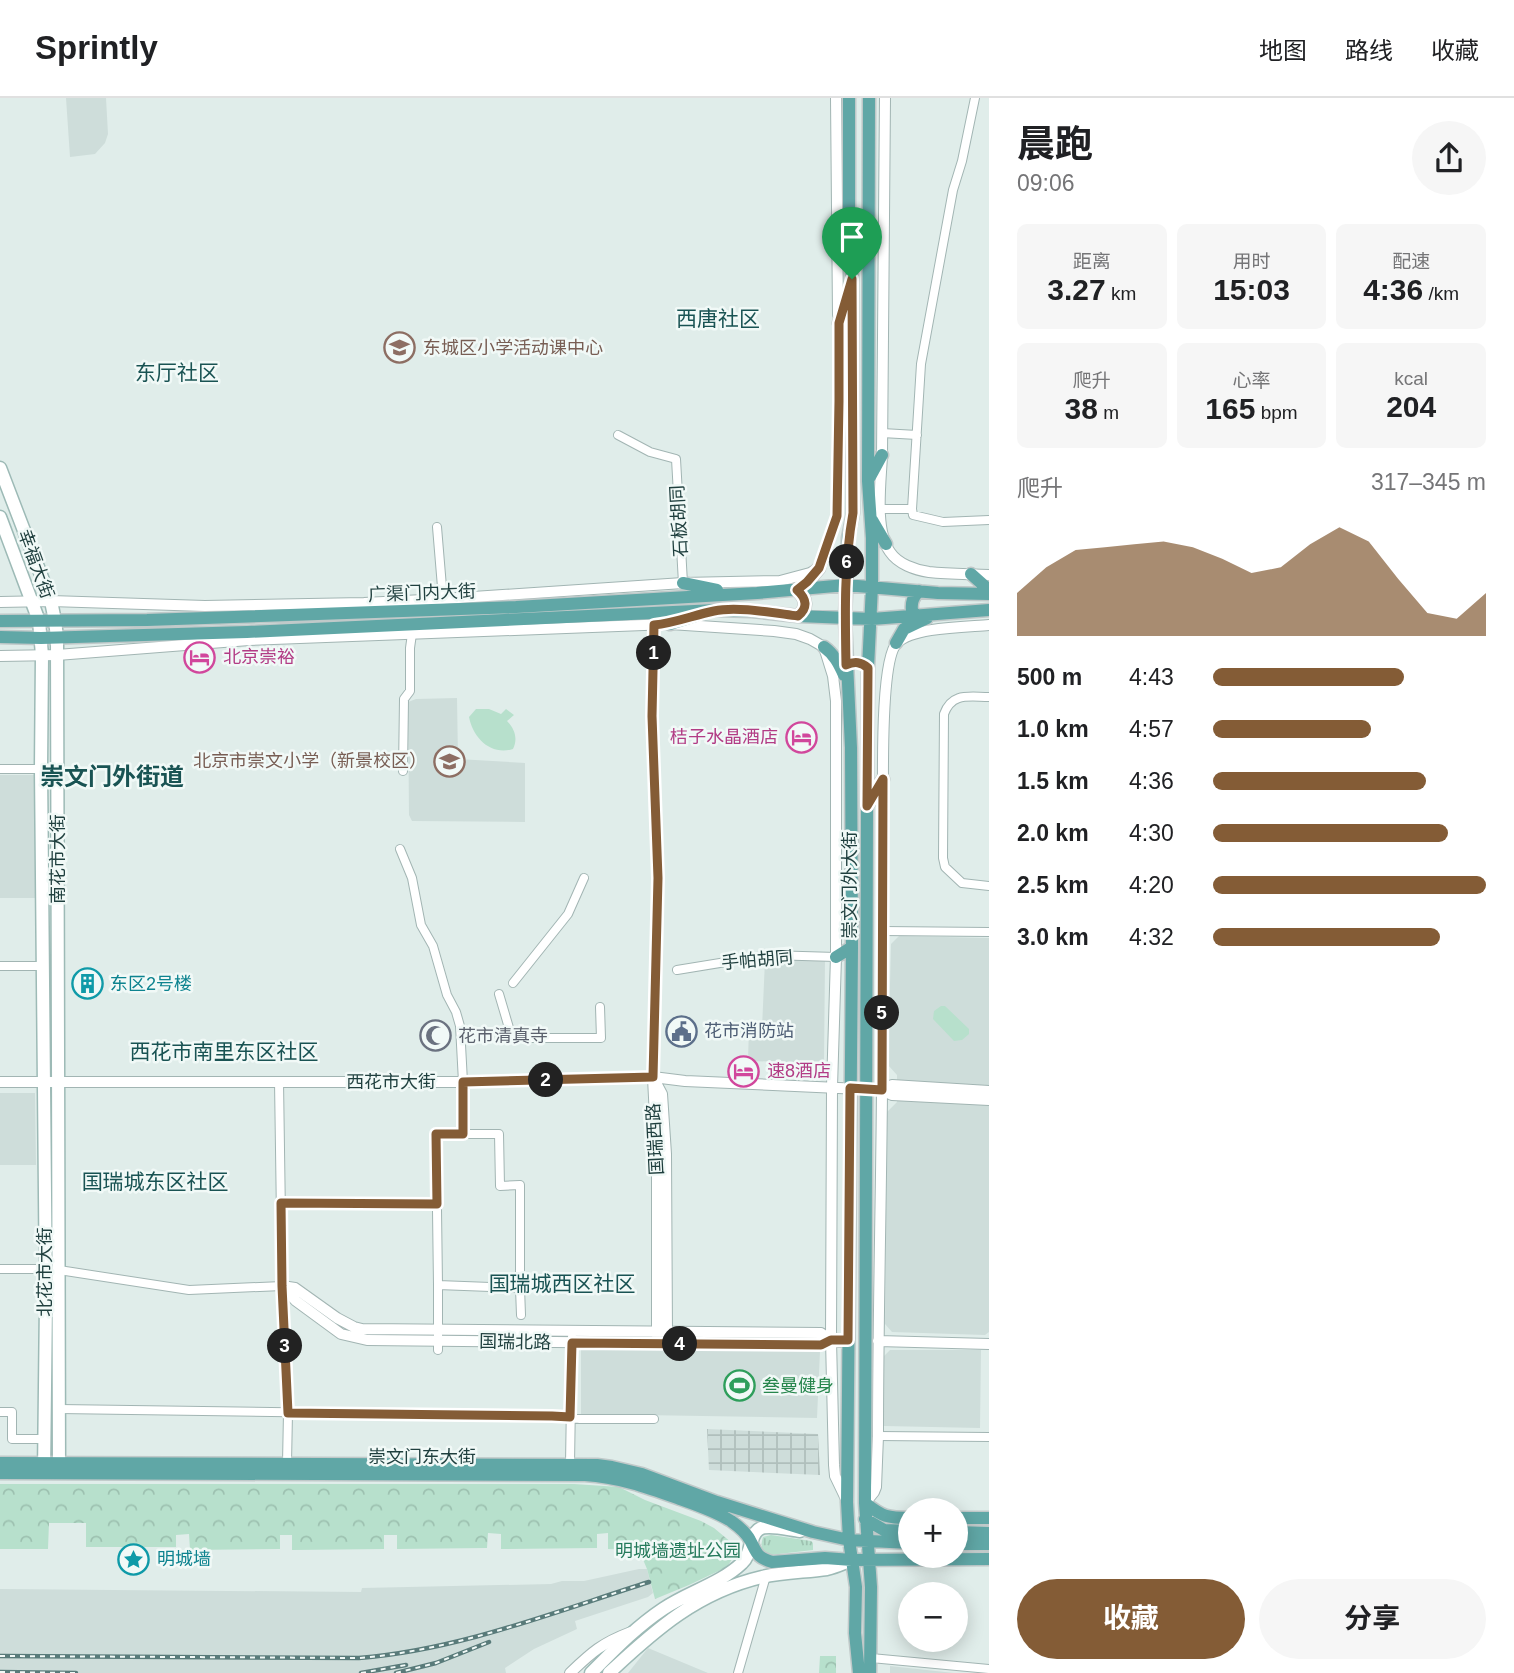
<!DOCTYPE html>
<html lang="zh">
<meta charset="utf-8">
<style>
:root{--surface:#fff;--page:#f6f6f6;--text:#202124;--muted:#757577;--line:#e0e0e0;--accent:#845c36}
body{margin:0;font-family:Helvetica,"Noto Sans SC",sans-serif;background:var(--page);color:var(--text);height:100vh;display:flex;flex-direction:column;font-size:26px;white-space:nowrap}
*{box-sizing:border-box;margin:0}
p{font-size:23px;color:var(--muted)}
.icon{flex:none;width:38px;height:38px;fill:none;stroke:currentColor;stroke-width:2;stroke-linecap:round;stroke-linejoin:round}
.map{position:relative;flex:1;overflow:hidden}
.sheet{display:flex;flex-direction:column;background:var(--surface);width:525px}
.sheet>*{flex:none}
.tools{position:absolute;left:898px;top:1400px;display:grid;gap:14px}
.tools a{display:grid;place-items:center;width:70px;height:70px;border-radius:50%;background:var(--surface);box-shadow:0 4px 18px #0003;font-size:35px}
.pin{position:absolute;display:grid;place-items:center;width:60px;height:60px;color:#fff;margin:-72px -30px;border-radius:50% 50% 50% 0;rotate:-45deg;box-shadow:0 0 7px #0007}
.pin .icon{rotate:45deg}
.km{position:absolute;width:35px;height:35px;margin:-18px;border-radius:50%;background:#222;color:#fff;font-size:19px;line-height:35px;text-align:center}
.round{display:grid;place-items:center;flex:none;width:74px;height:74px;border-radius:37px;background:var(--page)}
.summary{display:flex;align-items:center;justify-content:space-between;height:119px;padding:0 28px}
h1{font-size:38px;font-weight:700;line-height:52px}
.stats{display:grid;grid-template-columns:repeat(3,1fr);gap:10px;height:119px;padding:7px 28px}
.stats div{display:grid;align-content:center;border-radius:10px;background:var(--page);text-align:center}
.stats b{font-size:30px;font-weight:700}
.stats small{font-size:19px;font-weight:400}
.stats p{font-size:19px}
.chart{height:196px;padding:14px 28px}
.chart p{display:flex;justify-content:space-between}
.chart svg{width:100%;height:126px;margin-top:7px;fill:var(--accent);opacity:.7}
.cta{display:flex;gap:14px;margin-top:auto;padding:14px 28px}
.cta a{flex:1;height:80px;border-radius:42px;background:var(--accent);color:#fff;font-size:28px;font-weight:700;line-height:80px;text-align:center}
.cta a+a{background:var(--page);color:var(--text)}
ul{padding:0 28px;list-style:none;font-size:23px}
li{display:grid;grid-template-columns:112px 84px 1fr;align-items:center;height:52px}
li i{height:18px;border-radius:9px;background:var(--accent)}
header{display:flex;align-items:center;gap:42px;box-sizing:border-box;height:98px;padding:0 35px;background:var(--surface);border-bottom:2px solid var(--line)}
header strong{font-size:33px}
nav{display:flex;gap:38px;margin-inline-start:auto;font-size:24px}
main{display:flex;flex:1;min-height:0}
.map>svg:first-child{display:block}
.built{fill:#ceddda}
.industrial{fill:url(#industrial-grid)}
.grass{fill:url(#grass-tufts)}
.forest{fill:url(#forest-crowns)}
.pitch{fill:#b7e0cc}
.lines{fill:none;stroke-linecap:round;stroke-linejoin:round}
.minor-casing{stroke:#a2b5b3;stroke-width:10}
.tertiary-casing{stroke:#a2b5b3;stroke-width:12}
.secondary-casing{stroke:#9dbab6;stroke-width:15}
.primary-casing{stroke:#c0c9c9;stroke-width:15}
.minor{stroke:#fff;stroke-width:8}
.tertiary{stroke:#fff;stroke-width:10}
.secondary{stroke:#fff;stroke-width:12}
.primary{stroke:#60a7a6;stroke-width:12}
.rail-casing{stroke:#597b7a;stroke-width:4.5}
.rail{stroke:#f1f9f7;stroke-width:2;stroke-dasharray:5;stroke-linecap:butt}
.route-casing{stroke:#fff;stroke-width:14}
.route{stroke:#845c36;stroke-width:9}
.labels{text-anchor:middle;dominant-baseline:central;stroke-width:5;stroke-linejoin:round;paint-order:stroke}
.education-label{font-size:18px;fill:#785e54;stroke:#f1f9f7;text-anchor:start}
.street-label{font-size:18px;fill:#1f3f3e;stroke:#f1f9f7}
.hotel-label{font-size:18px;fill:#b23c85;stroke:#f1f9f7;text-anchor:start}
.culture-label{font-size:18px;fill:#0d838f;stroke:#f1f9f7;text-anchor:start}
.service-label{font-size:18px;fill:#4e5e75;stroke:#f1f9f7;text-anchor:start}
.worship-label{font-size:18px;fill:#5b616d;stroke:#f1f9f7;text-anchor:start}
.leisure-label{font-size:18px;fill:#27864d;stroke:#f1f9f7;text-anchor:start}
.park-label{font-size:18px;fill:#257a5b;stroke:#f1f9f7}
.quarter-label{font-size:21px;fill:#195353;stroke:#f1f9f7}
.district-label{font-size:24px;font-weight:bold;fill:#195353;stroke:#f1f9f7}
</style>
<header>
<strong>Sprintly</strong>
<nav><a>地图</a><a>路线</a><a>收藏</a></nav>
</header>
<main>
<div class="map">
<svg width="989" height="1575" viewBox="0 0 989 1575">
<defs>
<pattern id="industrial-grid" width="8" height="8" patternUnits="userSpaceOnUse" patternTransform="scale(1.75)"><rect width="8" height="8" fill="#ceddda"/><path d="M0 4h8M4 0v8" fill="none" stroke="#b0bfbc"/></pattern>
<pattern id="grass-tufts" width="24" height="20" patternUnits="userSpaceOnUse" patternTransform="scale(1.75)"><rect width="24" height="20" fill="#b7e0cc"/><path d="M3 7l-1-3M5 7V3M7 7l1-3M15 17l-1-3M17 17v-4M19 17l1-3" fill="none" stroke="#9dc1b0"/></pattern>
<pattern id="forest-crowns" width="20" height="18" patternUnits="userSpaceOnUse" patternTransform="scale(1.75)"><rect width="20" height="18" fill="#b7e0cc"/><path d="M2 6a3 3 0 1 1 6 0M12 15a3 3 0 1 1 6 0" fill="none" stroke="#9dc1b0"/></pattern>
</defs>
<rect width="100%" height="100%" fill="#e0edea"/>
<!-- built -->
<path class="built" d="M 66,0 L 106,0 L 108,36 L 105,45 L 95,56 L 70,59 Z
M 457,600 L 458,661 L 525,665 L 525,724 L 412,723 L 409,717 L 408,604 L 416,601 Z
M 0,677 L 37,677 L 35,800 L 0,800 Z
M 899,838 L 989,840 L 989,1234 L 985,1237 L 892,1234 L 885,1226 L 887,1014 L 897,1004 L 897,977 L 888,967 L 891,846 Z
M 825,861 L 824,965 L 748,963 L 749,929 L 762,930 L 765,862 Z
M 0,995 L 35,995 L 36,1067 L 0,1067 Z
M 581,1250 L 820,1253 L 817,1320 L 581,1316 Z
M 890,1252 L 981,1252 L 980,1330 L 884,1328 L 883,1259 Z
M 639,1471 L 647,1471 L 653,1495 L 648,1499 L 575,1523 L 577,1531 L 534,1551 L 505,1570 L 506,1575 L 0,1575 L 0,1491 L 361,1494 L 362,1490 L 551,1486 L 562,1483 L 584,1483 Z
M 648,1550 L 708,1575 L 628,1575 Z
M 890,1568 L 954,1575 L 890,1575 Z"/>
<!-- industrial -->
<path class="industrial" d="M 707,1331 L 818,1336 L 820,1377 L 709,1372 Z"/>
<!-- grass -->
<path class="grass" d="M 771,1437 L 811,1443 L 813,1445 L 813,1452 L 770,1457 L 765,1456 C 761,1450 761,1446 763,1439 Z"/>
<!-- forest -->
<path class="forest" d="M 0,1386 L 574,1386 L 619,1389 L 645,1402 L 701,1423 L 714,1430 L 732,1445 L 734,1451 L 734,1458 L 727,1469 L 689,1487 L 655,1501 L 647,1471 L 639,1452 L 608,1451 L 608,1435 L 597,1436 L 597,1450 L 501,1451 L 501,1436 L 488,1435 L 487,1450 L 397,1451 L 397,1437 L 384,1437 L 384,1451 L 292,1452 L 292,1437 L 280,1437 L 280,1451 L 190,1452 L 189,1436 L 176,1437 L 176,1449 L 86,1449 L 86,1425 L 49,1425 L 48,1451 L 0,1451 Z
M 820,1558 L 836,1558 L 836,1575 L 819,1575 Z"/>
<!-- pitch -->
<path class="pitch" d="M 476,611 L 489,611 L 501,616 L 506,611 L 514,617 L 507,623 C 515,631 518,641 513,651 C 491,658 473,640 469,619 Z
M 941,908 L 945,908 L 969,931 L 969,936 L 962,942 L 954,943 L 933,921 L 934,913 Z"/>
<g class="lines">
<defs>
<path id="minor" d="M 882,335 L 917,337
M 618,337 L 650,354 L 676,361 L 683,485
M 880,411 L 912,411 L 921,266 L 953,92 L 962,63 L 975,0
M 912,411 L 913,417 L 943,424 L 989,422
M 437,429 L 443,501
M 989,599 C 969,599 952,594 944,616 L 943,760 L 945,769 L 962,785 L 989,788
M 0,671 L 41,671
M 403,673 L 404,601 L 410,593 L 410,550 L 412,536
M 400,751 L 412,780 L 421,827 L 433,848 L 447,897 L 456,914 L 460,928 L 463,984 L 463,1036 L 499,1036 L 500,1088 L 520,1087 L 520,1190 L 438,1187 L 436,1036 L 463,1036
M 882,833 L 989,834
M 0,868 L 42,868
M 677,872 L 769,857 L 836,859
M 513,885 L 568,816 L 584,780
M 499,896 L 512,940 L 601,940 L 600,909
M 653,979 L 658,780 L 652,618 L 654,527
M 279,983 L 282,1188 L 288,1315 L 287,1365
M 281,1105 L 437,1106
M 0,1171 L 45,1171
M 59,1172 L 189,1192 L 282,1188
M 438,1187 L 438,1252
M 520,1190 L 521,1217
M 59,1311 L 552,1318 L 580,1321 L 654,1321
M 0,1314 L 12,1314 L 12,1341 L 43,1341
M 878,1338 L 989,1339
M 570,1366 L 572,1239
M 871,1560 L 989,1571
M 738,1575 L 766,1478"/>
<path id="tertiary" d="M 836,0 L 838,217
M 885,0 L 882,357 C 881,383 874,432 890,454 C 898,466 915,472 929,474 C 949,476 969,476 989,477
M 0,504 L 51,503 L 205,508 L 364,505 L 443,501 L 683,485 L 780,483 L 810,475 L 819,470 L 823,462 L 837,418 L 839,232
M 0,558 L 57,557 L 249,542 L 670,526 L 774,533 L 796,536 L 810,541 L 824,549 L 833,578 L 836,603 L 836,859 L 832,989 L 831,1242 L 834,1367 L 835,1378 L 847,1403
M 653,979 L 662,996 L 666,1056 L 667,1238
M 653,980 L 657,1059 L 657,1238
M 0,984 L 463,984 L 653,979 L 685,983 L 882,992 L 892,997 L 989,1002
M 882,992 L 892,987 L 989,993
M 282,1188 L 295,1190 L 337,1220 L 354,1229 L 362,1231 L 821,1235 L 831,1242 L 821,1247 L 367,1242 L 341,1236 L 296,1203 Z
M 878,1243 L 989,1246
M 865,1405 L 874,1394 L 876,1389 L 878,1338 C 878,1223 881,1109 882,994 C 883,895 883,796 883,697 C 883,670 881,561 897,545 C 912,529 967,529 989,527
M 570,1575 C 592,1554 602,1545 631,1534"/>
<path id="secondary" d="M 0,370 L 51,503 L 55,523 L 57,539 L 59,1374
M 0,419 L 39,523 L 42,557 L 41,671 L 46,1203 L 44,1374
M 591,1575 C 614,1552 636,1529 663,1511 C 688,1494 720,1486 742,1465 C 752,1456 749,1439 758,1432 C 766,1425 789,1432 800,1433
M 609,1575 C 656,1531 698,1494 762,1479 C 783,1474 806,1474 827,1471 C 836,1469 844,1465 852,1462"/>
<path id="primary" d="M 849,0 L 849,109 L 852,181 L 853,415 L 848,440 L 845,521 L 851,650 L 852,849 L 847,1404 L 849,1442 L 856,1489 L 855,1535 L 859,1575
M 869,0 L 868,383 L 872,440 L 872,488 L 868,570 L 867,708 L 865,1405 L 871,1489 L 870,1575
M 848,194 L 839,225 L 849,250
M 870,379 L 882,357
M 872,422 L 886,446
M 971,476 L 989,492
M 683,485 L 717,492
M 798,518 C 808,510 807,501 797,492 L 807,484 L 819,470
M 917,518 L 912,513 C 911,504 913,499 919,493
M 0,523 L 147,522 L 516,509 L 757,495 L 846,487 L 938,495 L 989,496
M 670,526 L 696,518
M 0,539 L 41,540 L 247,534 L 716,512 L 752,513 L 798,518 L 872,521 L 989,512
M 896,545 L 904,531 L 927,520
M 824,549 C 834,556 839,566 844,577
M 867,708 L 883,681
M 836,859 L 852,849
M 831,1242 L 848,1243
M 0,1365 L 597,1367 L 612,1369 L 642,1376 L 717,1404 L 813,1434 L 849,1442 L 910,1445
M 0,1375 L 585,1377 C 619,1379 649,1390 680,1401 C 697,1407 715,1413 731,1423 C 738,1428 746,1434 750,1442 C 757,1455 756,1459 772,1464 L 825,1460 L 852,1462 L 989,1461
M 865,1405 C 883,1419 887,1420 910,1420
M 956,1420 L 989,1420
M 865,1421 L 884,1432 L 910,1433
M 956,1434 L 989,1435
M 956,1446 L 989,1446"/>
</defs>
<!-- minor casing -->
<use href="#minor" class="minor-casing"/>
<!-- tertiary casing -->
<use href="#tertiary" class="tertiary-casing"/>
<!-- secondary casing -->
<use href="#secondary" class="secondary-casing"/>
<!-- primary casing -->
<use href="#primary" class="primary-casing"/>
<!-- minor -->
<use href="#minor" class="minor"/>
<!-- tertiary -->
<use href="#tertiary" class="tertiary"/>
<!-- secondary -->
<use href="#secondary" class="secondary"/>
<!-- primary -->
<use href="#primary" class="primary"/>
<defs>
<path id="rail" d="M 0,1558 L 359,1560 C 459,1552 554,1514 649,1484
M 0,1574 L 76,1575
M 361,1575 L 406,1567
M 396,1575 L 436,1565 L 489,1544"/>
</defs>
<!-- rail casing -->
<use href="#rail" class="rail-casing"/>
<!-- rail -->
<use href="#rail" class="rail"/>
</g>
<g class="lines">
<defs>
<path id="route" d="M 852,181 L 853,415 C 844,465 845,516 846,567 C 855,563 861,564 868,570 L 867,708 L 883,681 L 882,992 L 850,990 L 848,1242 L 831,1242 L 821,1247 L 572,1245 L 570,1319 L 552,1318 L 288,1315 L 282,1188 L 281,1105 L 437,1106 L 436,1036 L 463,1036 L 463,984 L 653,979 L 658,780 L 652,618 L 654,527 C 675,525 694,517 714,513 C 737,508 774,515 798,518 C 808,510 807,501 797,492 L 807,484 L 819,470 L 837,418 L 839,303 L 839,225 Z"/>
</defs>
<!-- route casing -->
<use href="#route" class="route-casing"/>
<!-- route -->
<use href="#route" class="route"/>
</g>
<!-- icons -->
<defs>
<symbol id="school-ring" viewBox="-11 -11 22 22"><circle r="9.5" fill="#f1f9f7" stroke="#8d6e63" stroke-width="1.5"/><path d="M0-5L7-2L0 1L-7-2ZM-4 1L0 2.5L4 1V4Q0 6-4 4Z" fill="#8d6e63"/></symbol>
<symbol id="hotel-ring" viewBox="-11 -11 22 22"><circle r="9.5" fill="#f1f9f7" stroke="#d1479c" stroke-width="1.5"/><path d="M-6-4.5h1.5V1H6V5H4.5V3h-9V5H-6ZM-4 0a1.8 1.8 0 1 1 3.6 0ZM.5 0V-2.5h3Q6-2.5 6 0Z" fill="#d1479c"/></symbol>
<symbol id="building-ring" viewBox="-11 -11 22 22"><circle r="9.5" fill="#f1f9f7" stroke="#0f9aa8" stroke-width="1.5"/><path d="M-4-6H4V6H1V3H-1V6H-4ZM-2.5-4.3h1.7v1.8h-1.7ZM.8-4.3h1.7v1.8H.8ZM-2.5-1h1.7V.8h-1.7ZM.8-1h1.7V.8H.8Z" fill="#0f9aa8"/></symbol>
<symbol id="civic-ring" viewBox="-11 -11 22 22"><circle r="9.5" fill="#f1f9f7" stroke="#5c6f8a" stroke-width="1.5"/><path d="M-.6-6.5H3V-4.5H.6V-3L4-1V1h2V6H-6V1h2V-1L-.6-3ZM-1.2 2.5V6h2.4V2.5Z" fill="#5c6f8a"/></symbol>
<symbol id="mosque-ring" viewBox="-11 -11 22 22"><circle r="9.5" fill="#f1f9f7" stroke="#6b7280" stroke-width="1.5"/><path d="M3.5-4.9A6 6 0 1 0 3.5 4.9A5 5 0 1 1 3.5-4.9Z" fill="#6b7280"/></symbol>
<symbol id="stadium-ring" viewBox="-11 -11 22 22"><circle r="9.5" fill="#f1f9f7" stroke="#2e9e5b" stroke-width="1.5"/><path d="M0-5a6.5 5 0 1 0 0 10a6.5 5 0 1 0 0-10ZM-3.5-1.8h7v3.6h-7Z" fill="#2e9e5b"/></symbol>
<symbol id="sight-ring" viewBox="-11 -11 22 22"><circle r="9.5" fill="#f1f9f7" stroke="#0f9aa8" stroke-width="1.5"/><path d="M0-6L1.8-2.2L6-1.7L2.9 1.2L3.7 5.4L0 3.3L-3.7 5.4L-2.9 1.2L-6-1.7L-1.8-2.2Z" fill="#0f9aa8"/></symbol>
</defs>
<g fill-rule="evenodd">
<use href="#school-ring" x="382" y="232" width="35" height="35"/>
<use href="#hotel-ring" x="182" y="542" width="35" height="35"/>
<use href="#hotel-ring" x="784" y="622" width="35" height="35"/>
<use href="#school-ring" x="432" y="646" width="35" height="35"/>
<use href="#building-ring" x="70" y="868" width="35" height="35"/>
<use href="#civic-ring" x="664" y="916" width="35" height="35"/>
<use href="#mosque-ring" x="418" y="920" width="35" height="35"/>
<use href="#hotel-ring" x="726" y="956" width="35" height="35"/>
<use href="#stadium-ring" x="722" y="1270" width="35" height="35"/>
<use href="#sight-ring" x="116" y="1444" width="35" height="35"/>
</g>
<g class="labels">
<!-- education labels -->
<g class="education-label">
<text x="423" y="250">东城区小学活动课中心</text>
<text x="427" y="663" text-anchor="end">北京市崇文小学（新景校区）</text>
</g>
<!-- street labels -->
<g class="street-label">
<text transform="translate(679 423) rotate(-93)">石板胡同</text>
<text transform="translate(36 466) rotate(70)">幸福大街</text>
<text transform="translate(422 495) rotate(-2)">广渠门内大街</text>
<text transform="translate(58 761) rotate(-90)">南花市大街</text>
<text transform="translate(850 787) rotate(-90)">崇文门外大街</text>
<text transform="translate(757 862) rotate(-5)">手帕胡同</text>
<text x="391" y="984">西花市大街</text>
<text transform="translate(655 1041) rotate(-93)">国瑞西路</text>
<text transform="translate(45 1174) rotate(-90)">北花市大街</text>
<text transform="translate(515 1244) rotate(1)">国瑞北路</text>
<text x="422" y="1359">崇文门东大街</text>
</g>
<!-- hotel labels -->
<g class="hotel-label">
<text x="223" y="559">北京崇裕</text>
<text x="778" y="639" text-anchor="end">桔子水晶酒店</text>
<text x="767" y="973">速8酒店</text>
</g>
<!-- culture labels -->
<g class="culture-label">
<text x="110" y="886">东区2号楼</text>
<text x="157" y="1461">明城墙</text>
</g>
<!-- service labels -->
<g class="service-label">
<text x="704" y="933">花市消防站</text>
</g>
<!-- worship labels -->
<g class="worship-label">
<text x="458" y="938">花市清真寺</text>
</g>
<!-- leisure labels -->
<g class="leisure-label">
<text x="762" y="1288">叁曼健身</text>
</g>
<!-- park labels -->
<g class="park-label">
<text x="678" y="1453">明城墙遗址公园</text>
</g>
<!-- quarter labels -->
<g class="quarter-label">
<text x="718" y="220">西唐社区</text>
<text x="177" y="274">东厅社区</text>
<text x="224" y="953">西花市南里东区社区</text>
<text x="155" y="1083">国瑞城东区社区</text>
<text x="562" y="1185">国瑞城西区社区</text>
</g>
<!-- district labels -->
<g class="district-label">
<text x="112" y="678">崇文门外街道</text>
</g>
</g>
</svg>
<div class="tools">
<a>+</a>
<a>−</a>
</div>
<div class="pin" style="left:852px;top:181px;background:#1e9e55"><svg class="icon" aria-label="arrive" viewBox="0 0 24 24"><path d="M6 21V4h12l-3 4 3 4H6"/></svg></div>
<b class="km" style="left:654px;top:555px">1</b>
<b class="km" style="left:546px;top:982px">2</b>
<b class="km" style="left:285px;top:1248px">3</b>
<b class="km" style="left:680px;top:1246px">4</b>
<b class="km" style="left:882px;top:915px">5</b>
<b class="km" style="left:847px;top:464px">6</b>
</div>
<section class="sheet">
<div class="summary"><div><h1>晨跑</h1><p>09:06</p></div><a class="round"><svg class="icon" aria-label="share" viewBox="0 0 24 24"><path d="M12 15V3M7 8l5-5 5 5M5 13v7h14v-7"/></svg></a></div>
<div class="stats">
<div><p>距离</p><b>3.27<small> km</small></b></div>
<div><p>用时</p><b>15:03</b></div>
<div><p>配速</p><b>4:36<small> /km</small></b></div>
</div>
<div class="stats">
<div><p>爬升</p><b>38<small> m</small></b></div>
<div><p>心率</p><b>165<small> bpm</small></b></div>
<div><p>kcal</p><b>204</b></div>
</div>
<div class="chart"><p><span>爬升</span>317–345 m</p>
<svg viewBox="0 0 160 44" preserveAspectRatio="none"><path d="M0 44V29L10 20L20 14L30 13L40 12L50 11L60 13L70 17L80 22L90 20L100 12L110 6L120 11L130 24L140 36L150 38L160 29V44z"/></svg>
</div>
<ul>
<li><b>500 m</b>4:43<i style="width:70%"></i></li>
<li><b>1.0 km</b>4:57<i style="width:58%"></i></li>
<li><b>1.5 km</b>4:36<i style="width:78%"></i></li>
<li><b>2.0 km</b>4:30<i style="width:86%"></i></li>
<li><b>2.5 km</b>4:20<i style="width:100%"></i></li>
<li><b>3.0 km</b>4:32<i style="width:83%"></i></li>
</ul>
<div class="cta"><a>收藏</a><a>分享</a></div>
</section>
</main>
